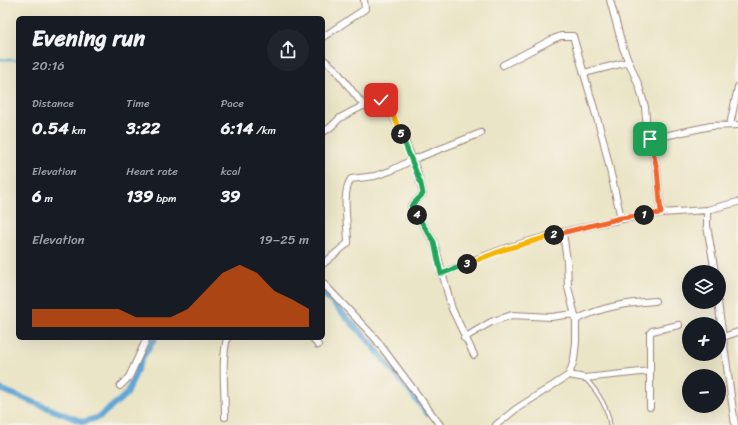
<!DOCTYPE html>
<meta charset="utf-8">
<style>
:root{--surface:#171b24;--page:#20242c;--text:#f1f3f6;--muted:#9ea1a6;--accent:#ea580c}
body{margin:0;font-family:Sriracha,sans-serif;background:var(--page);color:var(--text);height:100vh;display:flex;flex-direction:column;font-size:15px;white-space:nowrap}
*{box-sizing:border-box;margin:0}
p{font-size:13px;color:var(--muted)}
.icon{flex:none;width:22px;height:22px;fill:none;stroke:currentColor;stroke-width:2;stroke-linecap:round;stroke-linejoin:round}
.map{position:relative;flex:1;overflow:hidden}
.drawer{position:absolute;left:16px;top:16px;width:309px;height:324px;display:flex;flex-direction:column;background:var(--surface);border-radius:6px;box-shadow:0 4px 16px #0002}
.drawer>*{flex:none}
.controls{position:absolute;left:682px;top:265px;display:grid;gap:8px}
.controls a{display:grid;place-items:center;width:44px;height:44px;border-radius:50%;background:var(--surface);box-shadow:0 4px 16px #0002;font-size:20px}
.pin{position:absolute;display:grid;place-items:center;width:34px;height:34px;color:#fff;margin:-17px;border-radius:8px;box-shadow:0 2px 6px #0006}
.km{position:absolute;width:20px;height:20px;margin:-10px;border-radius:50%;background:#222;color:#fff;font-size:11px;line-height:20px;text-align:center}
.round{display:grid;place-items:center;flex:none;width:42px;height:42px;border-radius:21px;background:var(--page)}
.head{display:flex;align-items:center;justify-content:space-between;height:68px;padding:0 16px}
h1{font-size:22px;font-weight:800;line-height:30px}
.stats{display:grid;grid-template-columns:repeat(3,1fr);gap:6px;height:68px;padding:4px 16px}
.stats div{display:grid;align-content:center}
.stats b{font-size:17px;font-weight:800}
.stats small{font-size:11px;font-weight:400}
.stats p{font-size:11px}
.chart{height:112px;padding:8px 16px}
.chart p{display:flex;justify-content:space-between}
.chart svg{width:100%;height:72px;margin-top:4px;fill:var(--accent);opacity:.7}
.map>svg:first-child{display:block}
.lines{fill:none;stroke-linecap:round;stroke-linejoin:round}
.stream{stroke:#61a6d6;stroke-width:2}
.canal{stroke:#61a6d6;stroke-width:6}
.lane-casing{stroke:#9a8279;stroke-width:5}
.street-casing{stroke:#9a8279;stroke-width:8}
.lane{stroke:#fff;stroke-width:3}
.street{stroke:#fff;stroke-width:6}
.split-1-casing{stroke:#fff;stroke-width:8}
.split-2-casing{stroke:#fff;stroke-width:8}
.split-3-casing{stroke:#fff;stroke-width:8}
.split-4-casing{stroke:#fff;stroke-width:8}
.split-5-casing{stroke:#fff;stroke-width:8}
.split-6-casing{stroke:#fff;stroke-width:8}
.split-1{stroke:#f0652b;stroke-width:5}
.split-2{stroke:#f0652b;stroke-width:5}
.split-3{stroke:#f5b400;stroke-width:5}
.split-4{stroke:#22a559;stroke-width:5}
.split-5{stroke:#22a559;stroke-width:5}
.split-6{stroke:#f5b400;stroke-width:5}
</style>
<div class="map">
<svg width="738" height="425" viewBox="0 0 738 425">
<rect width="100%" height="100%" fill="#f7f3e8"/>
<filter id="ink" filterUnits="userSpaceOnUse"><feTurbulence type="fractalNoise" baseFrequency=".025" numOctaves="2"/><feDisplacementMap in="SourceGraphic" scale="8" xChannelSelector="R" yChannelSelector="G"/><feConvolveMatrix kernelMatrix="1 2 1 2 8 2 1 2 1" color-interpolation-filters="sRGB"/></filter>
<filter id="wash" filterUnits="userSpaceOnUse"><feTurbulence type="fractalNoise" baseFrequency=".012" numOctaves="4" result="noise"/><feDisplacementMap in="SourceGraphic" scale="16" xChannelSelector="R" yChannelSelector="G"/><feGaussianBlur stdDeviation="0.9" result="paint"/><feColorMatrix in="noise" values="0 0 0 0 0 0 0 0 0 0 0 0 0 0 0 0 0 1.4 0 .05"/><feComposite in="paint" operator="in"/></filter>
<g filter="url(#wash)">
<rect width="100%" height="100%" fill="#ebe5c7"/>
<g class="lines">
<!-- stream -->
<path class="stream" d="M 0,59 L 18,60"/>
<!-- canal -->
<path class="canal" d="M 323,293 L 368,340 L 428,414
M 0,389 L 83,422 L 99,417 L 127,394 L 142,358 L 155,338"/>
</g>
</g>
<g filter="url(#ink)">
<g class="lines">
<defs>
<path id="lane" d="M 585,378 C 597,391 608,407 610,425"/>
<path id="street" d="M 610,0 L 623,48 L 639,86 L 645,107 L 647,129 L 657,169 L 661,213 L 707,210 L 707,226 L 715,272
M 323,37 L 365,9 L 364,0
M 323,59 L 335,69 L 364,106
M 503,65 L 553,39 L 561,36 L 573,36 L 603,139 L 621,218
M 584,73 L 628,62
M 730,125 L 738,87
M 323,132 C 332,128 334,123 340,118 C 349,113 375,98 384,101 C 399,124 418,167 423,194 L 411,206 L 434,242 L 452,309 L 474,355
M 650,139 L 711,126 L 738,125
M 707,210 L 738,202
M 323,264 L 348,243 C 348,225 341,193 351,179 L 375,176 L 390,171 L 412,160 L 481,133
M 441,274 C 462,266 482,256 504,249 C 555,233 608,220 661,213
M 323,283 L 375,338 L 440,425
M 718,302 L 735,425
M 576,320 C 601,307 626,303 655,301
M 723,337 L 738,332
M 312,338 L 318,345
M 464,338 L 491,322 L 512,315 L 551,317 L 574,314
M 569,375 L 585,378 L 650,371
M 120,386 L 129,377 L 147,338
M 650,407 L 650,333 L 652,331 L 679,325
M 225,417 C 225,391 221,363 227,338
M 496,425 L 516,409 L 569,375 L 574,360 L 576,342 L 576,320 L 568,287 L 567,261 L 563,233"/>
</defs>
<!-- lane casing -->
<use href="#lane" class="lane-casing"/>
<!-- street casing -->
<use href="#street" class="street-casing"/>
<!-- lane -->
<use href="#lane" class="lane"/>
<!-- street -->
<use href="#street" class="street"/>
</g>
</g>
<g class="lines" filter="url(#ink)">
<defs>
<path id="split-1" d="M 644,215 L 661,213 L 657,169 L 650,139"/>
<path id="split-2" d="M 554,235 L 621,218 L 644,215"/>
<path id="split-3" d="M 467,264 L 503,250 L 554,235"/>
<path id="split-4" d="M 417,215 L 434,242 L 441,274 L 467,264"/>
<path id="split-5" d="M 401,134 L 421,184 L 423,194 L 411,206 L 417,215"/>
<path id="split-6" d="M 381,100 C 391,103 397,125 401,134"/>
</defs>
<!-- split-1 casing -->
<use href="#split-1" class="split-1-casing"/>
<!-- split-2 casing -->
<use href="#split-2" class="split-2-casing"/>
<!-- split-3 casing -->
<use href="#split-3" class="split-3-casing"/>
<!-- split-4 casing -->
<use href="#split-4" class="split-4-casing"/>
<!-- split-5 casing -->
<use href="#split-5" class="split-5-casing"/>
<!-- split-6 casing -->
<use href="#split-6" class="split-6-casing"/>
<!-- split-1 -->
<use href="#split-1" class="split-1"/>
<!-- split-2 -->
<use href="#split-2" class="split-2"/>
<!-- split-3 -->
<use href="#split-3" class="split-3"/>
<!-- split-4 -->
<use href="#split-4" class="split-4"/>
<!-- split-5 -->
<use href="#split-5" class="split-5"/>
<!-- split-6 -->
<use href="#split-6" class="split-6"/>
</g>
</svg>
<div class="controls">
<a><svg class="icon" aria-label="layers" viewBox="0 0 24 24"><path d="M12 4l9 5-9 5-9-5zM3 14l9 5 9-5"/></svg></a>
<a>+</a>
<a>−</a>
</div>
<div class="pin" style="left:650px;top:139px;background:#1e9e55"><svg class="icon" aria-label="arrive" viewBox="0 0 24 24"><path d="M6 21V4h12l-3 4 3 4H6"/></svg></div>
<div class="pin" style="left:381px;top:100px;background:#d93025"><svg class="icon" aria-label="check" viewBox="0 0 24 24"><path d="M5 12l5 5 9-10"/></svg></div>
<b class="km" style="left:644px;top:215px">1</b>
<b class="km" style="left:554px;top:235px">2</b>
<b class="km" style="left:467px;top:264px">3</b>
<b class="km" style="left:417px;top:215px">4</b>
<b class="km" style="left:401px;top:134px">5</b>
<section class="drawer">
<div class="head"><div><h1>Evening run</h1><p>20:16</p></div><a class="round"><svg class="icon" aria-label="share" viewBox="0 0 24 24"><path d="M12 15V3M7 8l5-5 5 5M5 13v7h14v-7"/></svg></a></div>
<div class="stats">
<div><p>Distance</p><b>0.54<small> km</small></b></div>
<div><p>Time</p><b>3:22</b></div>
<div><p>Pace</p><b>6:14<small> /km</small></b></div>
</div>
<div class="stats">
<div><p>Elevation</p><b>6<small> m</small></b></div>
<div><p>Heart rate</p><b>139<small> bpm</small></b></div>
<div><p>kcal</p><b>39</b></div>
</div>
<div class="chart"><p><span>Elevation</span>19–25 m</p>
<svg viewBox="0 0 160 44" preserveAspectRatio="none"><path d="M0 44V33L10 33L20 33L30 33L40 33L50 33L60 38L70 38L80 38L90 33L100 22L110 11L120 6L130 11L140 22L150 27L160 33V44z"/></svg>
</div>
</section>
</div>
